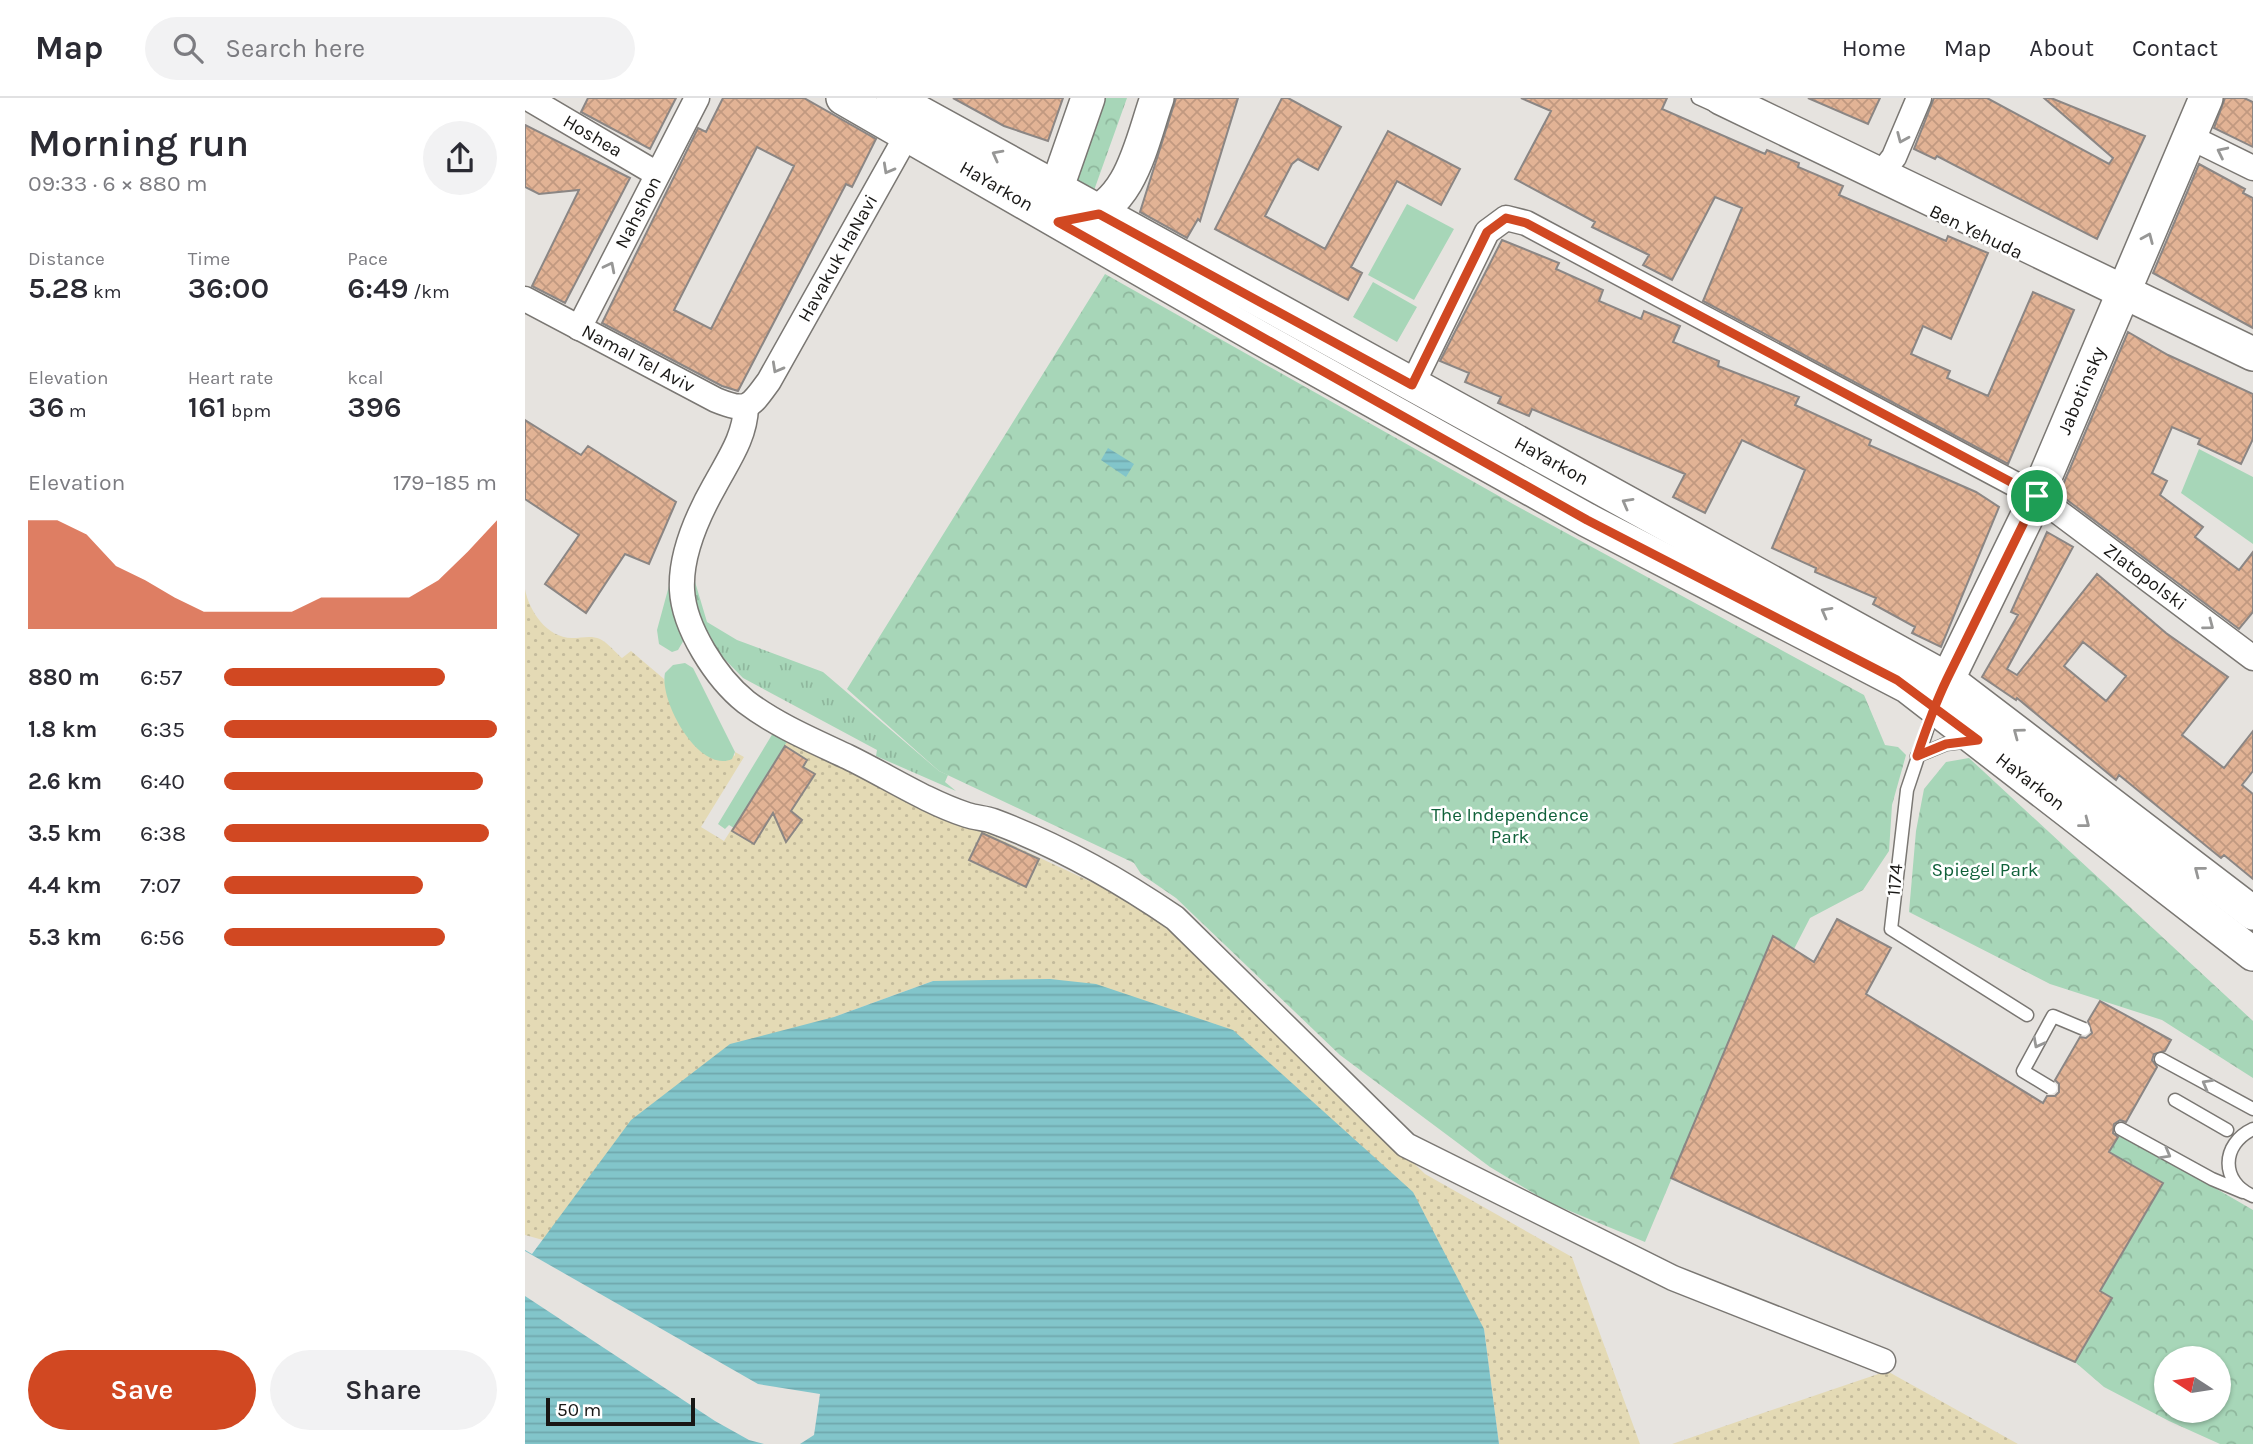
<!DOCTYPE html>
<meta charset="utf-8">
<style>
:root{--surface:#fff;--page:#f2f2f3;--text:#2b2b33;--muted:#7c7c81;--line:#e1e1e2;--accent:#d14822}
body{margin:0;font-family:Karla,sans-serif;background:var(--page);color:var(--text);height:100vh;display:flex;flex-direction:column;font-size:26px;white-space:nowrap}
*{box-sizing:border-box;margin:0}
p{font-size:23px;color:var(--muted)}
.icon{flex:none;width:38px;height:38px;fill:none;stroke:currentColor;stroke-width:2;stroke-linecap:round;stroke-linejoin:round}
.map{position:relative;flex:1;overflow:hidden}
.side{display:flex;flex-direction:column;background:var(--surface);width:525px}
.side>*{flex:none}
.needle{width:46px;rotate:282deg}
.tools{position:absolute;left:1629px;top:1248px;display:grid;gap:14px}
.tools a{display:grid;place-items:center;width:77px;height:77px;border-radius:50%;background:var(--surface);box-shadow:0 2px 5px #0004;font-size:35px}
.scale{position:absolute;left:21px;bottom:18px;width:149px;box-sizing:border-box;padding-left:7px;border:4px solid #181715;border-top:0;font-size:19px;line-height:24px;white-space:nowrap;color:#181715;-webkit-text-stroke:5px #fff;paint-order:stroke}
.pin{position:absolute;display:grid;place-items:center;width:60px;height:60px;color:#fff;margin:-30px;border:4px solid #fff;border-radius:50%;box-shadow:0 2px 7px #0007}
.round{display:grid;place-items:center;flex:none;width:74px;height:74px;border-radius:37px;background:var(--page)}
.headline{display:flex;align-items:center;justify-content:space-between;height:119px;padding:0 28px}
h1{font-size:38px;font-weight:600;line-height:52px}
.figures{display:grid;grid-template-columns:repeat(3,1fr);gap:10px;height:119px;padding:7px 28px}
.figures div{display:grid;align-content:center}
.figures b{font-size:30px;font-weight:600}
.figures small{font-size:19px;font-weight:400}
.figures p{font-size:19px}
.chart{height:196px;padding:14px 28px}
.chart p{display:flex;justify-content:space-between}
.chart svg{width:100%;height:126px;margin-top:7px;fill:var(--accent);opacity:.7}
.cta{display:flex;gap:14px;margin-top:auto;padding:14px 28px}
.cta a{flex:1;height:80px;border-radius:42px;background:var(--accent);color:#fff;font-size:28px;font-weight:600;line-height:80px;text-align:center}
.cta a+a{background:var(--page);color:var(--text)}
ul{padding:0 28px;list-style:none;font-size:23px}
li{display:grid;grid-template-columns:112px 84px 1fr;align-items:center;height:52px}
li i{height:18px;border-radius:9px;background:var(--accent)}
header{display:flex;align-items:center;gap:42px;box-sizing:border-box;height:98px;padding:0 35px;background:var(--surface);border-bottom:2px solid var(--line)}
header strong{font-size:33px}
nav{display:flex;gap:38px;margin-inline-start:auto;font-size:24px}
.search{width:490px;height:63px;background:var(--page);display:flex;align-items:center;gap:18px;box-sizing:border-box;padding:0 24px;border-radius:38px;color:var(--muted);font-size:26px}
main{display:flex;flex:1;min-height:0}
.map>svg:first-child{display:block}
.grass{fill:url(#grass-tufts)}
.sand{fill:url(#sand-dots)}
.park{fill:url(#park-crowns);fill-rule:evenodd}
.garden{fill:#a7d6b8}
.water{fill:url(#water-rules)}
.pier{fill:#e6e3df}
.building{fill:url(#building-cross-hatch);stroke:#8b8684;stroke-width:2;fill-rule:evenodd}
.lines{fill:none;stroke-linecap:round;stroke-linejoin:round}
.lane-casing{stroke:#7a7773;stroke-width:15}
.street-casing{stroke:#7a7773;stroke-width:27}
.secondary-casing{stroke:#7a7773;stroke-width:36}
.lane{stroke:#fff;stroke-width:12}
.street{stroke:#fff;stroke-width:24}
.secondary{stroke:#fff;stroke-width:33}
.lane-bridge-casing{stroke:#7a7773;stroke-width:15;stroke-linecap:butt}
.lane-bridge{stroke:#fff;stroke-width:12}
.oneway{stroke:#979796}
.route-casing{stroke:#fff;stroke-width:14}
.route{stroke:#d14822;stroke-width:9}
.labels{text-anchor:middle;dominant-baseline:central;stroke-width:5;stroke-linejoin:round;paint-order:stroke}
.street-label{font-size:19px;fill:#181715;stroke:#fff}
.park-label{font-size:19px;fill:#10613a;stroke:#fff}
</style>
<header>
<strong>Map</strong>
<div class="search"><svg class="icon" aria-label="search" viewBox="0 0 24 24"><circle cx="10" cy="10" r="6"/><path d="M15 15l6 6"/></svg>Search here</div>
<nav><a>Home</a><a>Map</a><a>About</a><a>Contact</a></nav>
</header>
<main>
<section class="side">
<div class="headline"><div><h1>Morning run</h1><p>09:33 · 6 × 880 m</p></div><a class="round"><svg class="icon" aria-label="share" viewBox="0 0 24 24"><path d="M12 15V3M7 8l5-5 5 5M5 13v7h14v-7"/></svg></a></div>
<div class="figures">
<div><p>Distance</p><b>5.28<small> km</small></b></div>
<div><p>Time</p><b>36:00</b></div>
<div><p>Pace</p><b>6:49<small> /km</small></b></div>
</div>
<div class="figures">
<div><p>Elevation</p><b>36<small> m</small></b></div>
<div><p>Heart rate</p><b>161<small> bpm</small></b></div>
<div><p>kcal</p><b>396</b></div>
</div>
<div class="chart"><p><span>Elevation</span>179–185 m</p>
<svg viewBox="0 0 160 44" preserveAspectRatio="none"><path d="M0 44V6L10 6L20 11L30 22L40 27L50 33L60 38L70 38L80 38L90 38L100 33L110 33L120 33L130 33L140 27L150 17L160 6V44z"/></svg>
</div>
<ul>
<li><b>880 m</b>6:57<i style="width:81%"></i></li>
<li><b>1.8 km</b>6:35<i style="width:100%"></i></li>
<li><b>2.6 km</b>6:40<i style="width:95%"></i></li>
<li><b>3.5 km</b>6:38<i style="width:97%"></i></li>
<li><b>4.4 km</b>7:07<i style="width:73%"></i></li>
<li><b>5.3 km</b>6:56<i style="width:81%"></i></li>
</ul>
<div class="cta"><a>Save</a><a>Share</a></div>
</section>
<div class="map">
<svg width="1728" height="1346" viewBox="0 0 1728 1346">
<defs>
<pattern id="grass-tufts" width="24" height="20" patternUnits="userSpaceOnUse" patternTransform="scale(1.75)"><rect width="24" height="20" fill="#a7d6b8"/><path d="M3 7l-1-3M5 7V3M7 7l1-3M15 17l-1-3M17 17v-4M19 17l1-3" fill="none" stroke="#8fb79d"/></pattern>
<pattern id="sand-dots" width="8" height="8" patternUnits="userSpaceOnUse" patternTransform="scale(1.75)"><rect width="8" height="8" fill="#e4dab5"/><path d="M2 2h.1M6 6h.1" fill="none" stroke="#c3ba9b" stroke-width="1.8" stroke-linecap="round"/></pattern>
<pattern id="park-crowns" width="20" height="18" patternUnits="userSpaceOnUse" patternTransform="scale(1.75)"><rect width="20" height="18" fill="#a7d6b8"/><path d="M2 6a3 3 0 1 1 6 0M12 15a3 3 0 1 1 6 0" fill="none" stroke="#8fb79d"/></pattern>
<pattern id="water-rules" width="6" height="5" patternUnits="userSpaceOnUse" patternTransform="scale(1.75)"><rect width="6" height="5" fill="#82c5ca"/><path d="M0 2.5h6" fill="none" stroke="#70a8ad"/></pattern>
<pattern id="building-cross-hatch" width="8" height="8" patternUnits="userSpaceOnUse" patternTransform="scale(1.75)"><rect width="8" height="8" fill="#e2b395"/><path d="M0 0l8 8M0 8l8-8" fill="none" stroke="#c19980"/></pattern>
</defs>
<rect width="100%" height="100%" fill="#e6e3df"/>
<!-- grass -->
<path class="grass" d="M 165,467 L 182,524 L 212,542 L 298,574 L 414,673 L 423,677 L 420,684 L 431,693 L 351,658 L 352,652 L 218,580 L 175,536 Z"/>
<!-- sand -->
<path class="sand" d="M 0,491 C 4,513 22,540 47,540 C 57,540 66,537 75,541 C 83,545 90,554 97,560 L 106,553 L 139,581 L 146,608 L 210,658 L 210,654 L 219,659 L 176,729 L 199,743 L 263,642 L 605,802 L 674,856 L 900,1076 L 1047,1159 L 1115,1346 L 974,1346 L 959,1231 L 408,883 L 309,919 L 18,1142 L 0,1137 Z
M 1362,1273 L 1493,1346 L 1147,1346 Z"/>
<!-- park -->
<path class="park" d="M 570,0 L 602,0 L 567,98 L 539,87 Z
M 580,176 L 988,406 L 1339,597 L 1360,647 L 1373,649 L 1381,657 L 1367,707 L 1364,753 L 1338,792 L 1285,820 L 1269,851 L 1248,839 L 1120,1144 L 1023,1104 L 965,1069 L 815,957 L 651,800 L 616,776 L 609,765 L 414,673 L 322,591 Z
M 1444,660 L 1728,923 L 1728,980 L 1637,922 L 1525,886 L 1384,814 L 1391,733 L 1399,691 L 1421,664 Z
M 1595,1035 L 1728,1112 L 1728,1346 L 1695,1346 L 1644,1323 L 1579,1289 L 1550,1264 L 1587,1200 L 1575,1193 L 1638,1086 L 1584,1054 ZM 1642,1260 L 1694,1260 L 1694,1312 L 1642,1312 Z"/>
<!-- garden -->
<path class="garden" d="M 882,106 L 929,131 L 889,202 L 843,177 Z
M 848,184 L 892,209 L 872,244 L 828,219 Z
M 1674,351 L 1728,379 L 1728,446 L 1656,395 Z
M 151,462 L 160,540 L 153,552 L 147,554 L 134,546 L 132,532 Z
M 160,565 L 168,570 L 210,654 L 207,661 C 174,676 134,603 140,575 L 148,567 Z
M 248,635 L 263,642 L 209,730 L 204,727 L 200,731 L 193,726 Z"/>
<!-- water -->
<path class="water" d="M 583,350 L 609,366 L 601,379 L 576,362 Z
M 525,881 L 571,886 L 708,932 L 888,1094 L 959,1231 L 974,1346 L 0,1346 L 0,1152 L 7,1156 L 106,1022 L 205,946 L 309,919 L 408,883 Z"/>
<!-- pier -->
<path class="pier" d="M 0,1153 L 233,1286 L 295,1296 L 289,1337 L 275,1346 L 239,1346 L 224,1342 L 190,1323 L 0,1198 Z"/>
<!-- building -->
<path class="building" d="M 63,0 L 151,0 L 125,51 L 56,14 Z
M 198,0 L 279,0 L 351,41 L 327,89 L 321,86 L 213,293 L 197,288 L 77,225 L 173,30 L 181,34 ZM 232,49 L 269,68 L 186,231 L 149,212 Z
M 428,0 L 538,0 L 523,43 L 479,28 Z
M 651,0 L 713,0 L 675,123 L 673,121 L 662,140 L 615,114 Z
M 757,0 L 763,0 L 816,29 L 793,72 L 773,61 L 767,66 L 740,118 L 800,151 L 863,33 L 935,71 L 916,107 L 872,83 L 826,169 L 837,175 L 823,202 L 690,131 Z
M 996,0 L 1142,0 L 1137,11 L 1240,56 L 1242,52 L 1274,65 L 1273,69 L 1318,88 L 1314,97 L 1421,143 L 1423,138 L 1463,155 L 1426,241 L 1398,228 L 1386,256 L 1425,273 L 1422,280 L 1463,298 L 1508,194 L 1549,212 L 1483,366 L 1178,203 L 1217,110 L 1190,99 L 1147,182 L 1118,167 L 1124,157 L 1067,129 L 1070,124 L 990,81 L 1026,13 Z
M 1283,0 L 1355,0 L 1343,26 Z
M 1409,0 L 1462,0 L 1584,66 L 1588,60 L 1519,0 L 1526,0 L 1620,38 L 1572,141 L 1412,58 L 1410,61 L 1389,51 Z
M 1700,0 L 1719,0 L 1728,4 L 1728,49 L 1689,30 Z
M 0,27 L 105,80 L 40,205 L 7,188 L 54,92 L 14,96 L 0,89 Z
M 1674,66 L 1720,91 L 1718,95 L 1728,100 L 1728,230 L 1628,175 Z
M 977,142 L 1034,165 L 1031,171 L 1078,192 L 1074,203 L 1116,221 L 1119,213 L 1155,228 L 1148,244 L 1194,263 L 1193,268 L 1274,299 L 1270,307 L 1346,342 L 1344,347 L 1451,394 L 1474,409 L 1416,549 L 1387,535 L 1390,529 L 1348,506 L 1351,500 L 1290,474 L 1291,470 L 1247,450 L 1280,372 L 1217,342 L 1180,415 L 1148,399 L 1160,376 L 1007,311 L 1004,318 L 973,305 L 976,299 L 940,284 L 944,275 L 915,263 Z
M 1603,234 L 1643,257 L 1728,296 L 1728,341 L 1716,366 L 1673,346 L 1675,341 L 1647,329 L 1627,375 L 1642,383 L 1635,397 L 1678,429 L 1670,439 L 1714,472 L 1728,454 L 1728,514 L 1714,531 L 1534,396 Z
M 0,322 L 56,357 L 63,348 L 151,404 L 124,466 L 100,456 L 61,515 L 20,486 L 54,437 L 0,401 Z
M 1522,434 L 1548,449 L 1482,571 L 1492,577 L 1572,476 L 1641,535 L 1703,579 L 1657,637 L 1699,670 L 1728,633 L 1728,673 L 1717,687 L 1728,696 L 1728,781 L 1699,757 L 1696,760 L 1594,677 L 1591,682 L 1492,600 L 1491,602 L 1457,579 L 1493,517 L 1486,514 ZM 1558,544 L 1601,578 L 1581,603 L 1539,568 Z
M 260,648 L 282,662 L 278,669 L 290,676 L 266,713 L 277,722 L 261,744 L 248,715 L 229,746 L 207,733 Z
M 457,735 L 514,761 L 501,789 L 444,762 Z
M 1312,821 L 1366,850 L 1341,896 L 1518,1005 L 1522,998 L 1530,998 L 1534,994 L 1534,986 L 1530,982 L 1555,939 L 1561,940 L 1567,935 L 1563,923 L 1575,903 L 1646,942 L 1640,953 L 1629,956 L 1627,962 L 1632,969 L 1601,1024 L 1595,1022 L 1589,1026 L 1588,1035 L 1593,1039 L 1584,1054 L 1638,1085 L 1575,1193 L 1587,1200 L 1550,1264 L 1146,1080 L 1248,838 L 1289,864 Z"/>
<g class="lines">
<defs>
<path id="lane" d="M 1173,0 L 1195,10
M 1409,611 L 1382,692 L 1366,831 L 1502,917
M 1392,658 L 1421,646 L 1445,643
M 1636,961 L 1728,1011
M 1650,1002 L 1702,1032
M 1596,1031 L 1687,1081 L 1718,1094
M 1728,1031 C 1696,1046 1695,1084 1728,1098"/>
<g id="street">
<path id="s1" d="M 3,0 L 132,76"/>
<path d="M 1665,39 L 1728,70"/>
<path d="M 1355,77 L 1369,59 L 1394,0"/>
<path id="s2" d="M 0,201 L 191,302 C 223,315 225,309 244,283 L 382,37 L 393,28"/>
<path id="s3" d="M 54,230 L 172,0"/>
<path id="s4" d="M 887,287 L 962,134 L 981,120 L 1001,125 L 1512,398 L 1728,560"/>
<path d="M 221,309 C 220,339 204,361 190,387 C 173,417 155,456 157,492 C 159,530 191,580 221,604 C 251,627 289,643 323,659 C 362,678 402,704 442,717 C 451,720 460,720 468,723 C 533,747 593,781 650,820 L 881,1047 L 1148,1180 L 1358,1263"/>
</g>
<g id="secondary">
<path id="s5" d="M 318,0 L 737,241 L 1062,422 L 1382,588 L 1728,856"/>
<path id="s6" d="M 368,0 L 1422,581 L 1728,815"/>
<path d="M 1196,0 L 1728,256"/>
<path d="M 532,111 L 532,89 L 563,0"/>
<path d="M 556,121 C 607,106 616,45 632,0"/>
<path id="s7" d="M 1414,599 L 1512,398 L 1681,0"/>
</g>
</defs>
<!-- lane casing -->
<use href="#lane" class="lane-casing"/>
<!-- street casing -->
<use href="#street" class="street-casing"/>
<!-- secondary casing -->
<use href="#secondary" class="secondary-casing"/>
<!-- lane -->
<use href="#lane" class="lane"/>
<!-- street -->
<use href="#street" class="street"/>
<!-- secondary -->
<use href="#secondary" class="secondary"/>
<defs>
<path id="lane-bridge" d="M 1526,990 L 1498,973 L 1528,918 L 1559,931"/>
</defs>
<!-- lane-bridge casing -->
<use href="#lane-bridge" class="lane-bridge-casing"/>
<!-- lane-bridge -->
<use href="#lane-bridge" class="lane-bridge"/>
</g>
<!-- one-way arrows -->
<defs><path id="oneway-chevron" d="M-2-3.5L2.5 0L-2 3.5" fill="none" stroke-width="1.6" stroke-linecap="round" stroke-linejoin="round" transform="scale(1.75)"/></defs>
<g class="oneway">
<use href="#oneway-chevron" transform="translate(1377 40) rotate(113)"/>
<use href="#oneway-chevron" transform="translate(1697 54) rotate(-154)"/>
<use href="#oneway-chevron" transform="translate(472 57) rotate(-152)"/>
<use href="#oneway-chevron" transform="translate(363 71) rotate(119)"/>
<use href="#oneway-chevron" transform="translate(1623 140) rotate(-67)"/>
<use href="#oneway-chevron" transform="translate(85 169) rotate(-63)"/>
<use href="#oneway-chevron" transform="translate(252 270) rotate(119)"/>
<use href="#oneway-chevron" transform="translate(1102 405) rotate(-151)"/>
<use href="#oneway-chevron" transform="translate(1301 514) rotate(-151)"/>
<use href="#oneway-chevron" transform="translate(1684 527) rotate(37)"/>
<use href="#oneway-chevron" transform="translate(1493 635) rotate(-143)"/>
<use href="#oneway-chevron" transform="translate(1560 725) rotate(38)"/>
<use href="#oneway-chevron" transform="translate(1674 773) rotate(-142)"/>
<use href="#oneway-chevron" transform="translate(1513 945) rotate(118)"/>
<use href="#oneway-chevron" transform="translate(1682 986) rotate(-151)"/>
<use href="#oneway-chevron" transform="translate(1641 1056) rotate(29)"/>
</g>
<g class="lines">
<defs>
<path id="route" d="M 1512,398 L 1001,125 L 981,120 L 962,134 L 887,287 L 574,116 L 533,124 L 1062,422 L 1372,582 L 1453,642 L 1421,646 L 1392,658 C 1401,631 1410,606 1422,581 L 1512,398"/>
</defs>
<!-- route casing -->
<use href="#route" class="route-casing"/>
<!-- route -->
<use href="#route" class="route"/>
</g>
<g class="labels">
<!-- street labels -->
<g class="street-label">
<text stroke="none"><textPath href="#s1" startOffset="75">Hoshea</textPath></text>
<text stroke="none"><textPath href="#s5" startOffset="177">HaYarkon</textPath></text>
<text stroke="none"><textPath href="#s3" startOffset="130">Nahshon</textPath></text>
<text transform="translate(1451 134) rotate(26)">Ben Yehuda</text>
<text stroke="none"><textPath href="#s2" startOffset="422">Havakuk HaNavi</textPath></text>
<text stroke="none"><textPath href="#s2" startOffset="128">Namal Tel Aviv</textPath></text>
<text stroke="none"><textPath href="#s7" startOffset="338">Jabotinsky</textPath></text>
<text stroke="none"><textPath href="#s6" startOffset="752">HaYarkon</textPath></text>
<text stroke="none"><textPath href="#s4" startOffset="929">Zlatopolski</textPath></text>
<text stroke="none"><textPath href="#s5" startOffset="1372">HaYarkon</textPath></text>
<text transform="translate(1370 782) rotate(-85)">1174</text>
</g>
<!-- park labels -->
<g class="park-label">
<text x="985" y="717">The Independence<tspan x="985" dy="22">Park</tspan></text>
<text x="1460" y="772">Spiegel Park</text>
</g>
</g>
</svg>
<div class="tools">
<a><svg class="needle" viewBox="-14 -14 28 28"><path d="M0-13l5 13h-10z" fill="#e53935"/><path d="M0 13l5-13h-10z" fill="#7c7c81"/></svg></a>
</div>
<div class="scale">50 m</div>
<div class="pin" style="left:1512px;top:398px;background:#1e9e55"><svg class="icon" aria-label="arrive" viewBox="0 0 24 24"><path d="M6 21V4h12l-3 4 3 4H6"/></svg></div>
</div>
</main>
